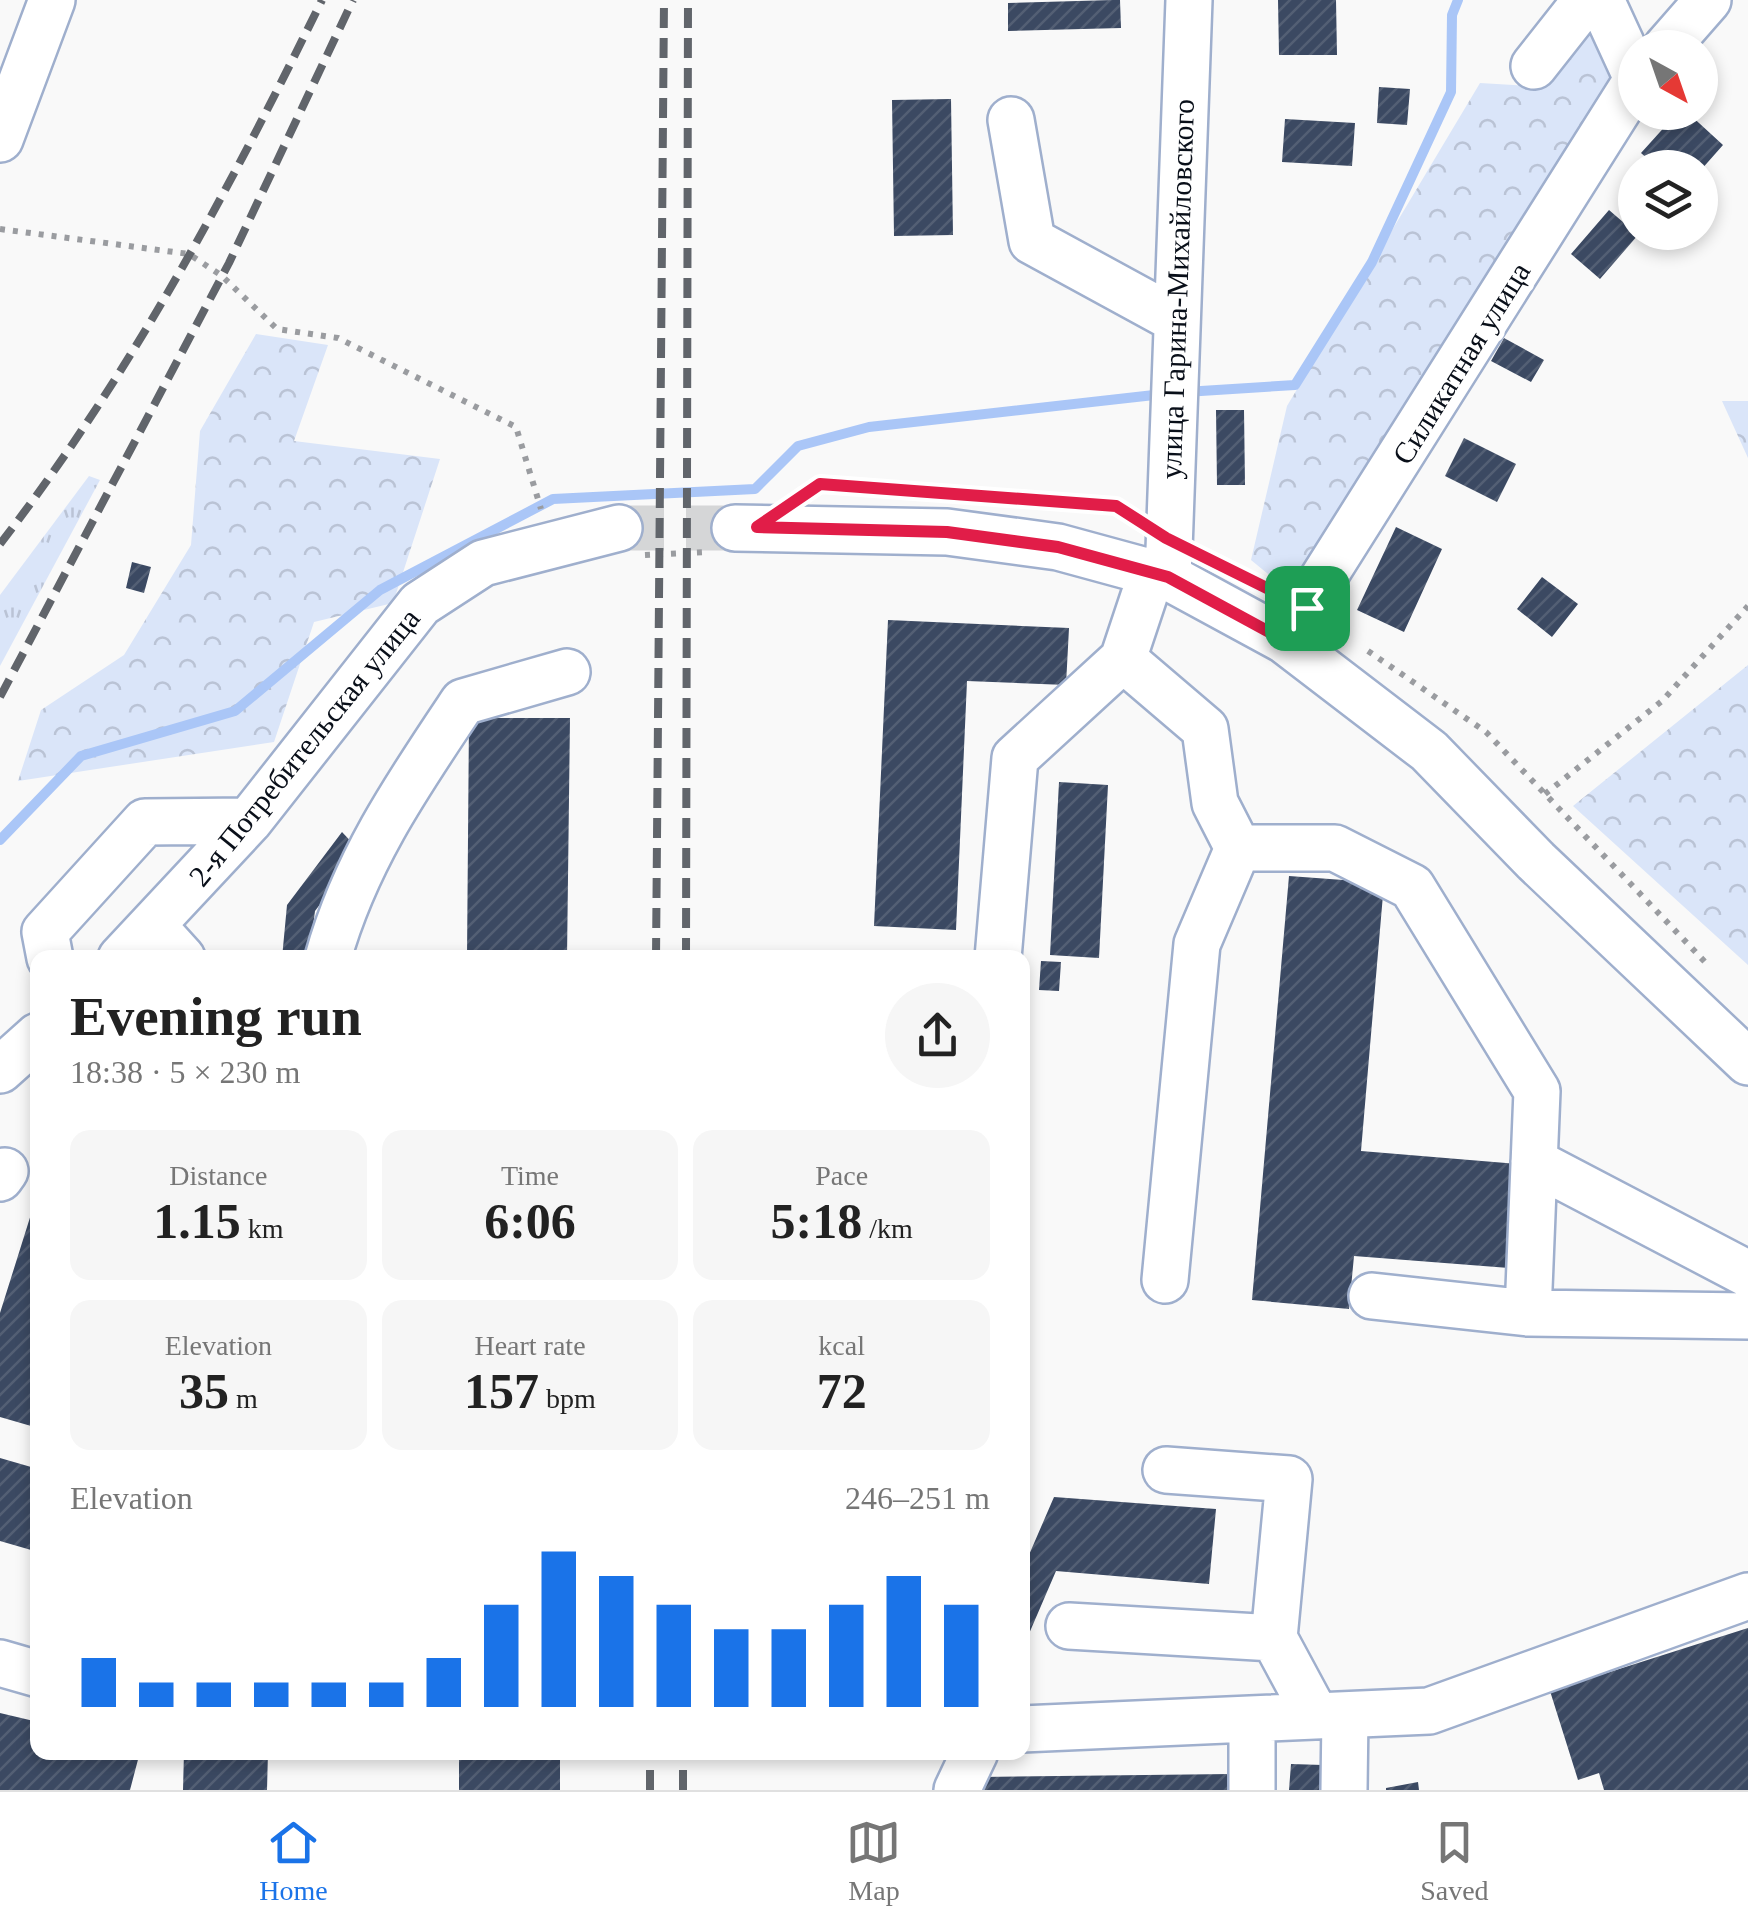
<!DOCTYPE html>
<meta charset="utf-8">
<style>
:root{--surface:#fff;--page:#f6f6f6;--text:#222;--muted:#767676;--line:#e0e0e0;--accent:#1a73e8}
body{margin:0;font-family:Georgia,serif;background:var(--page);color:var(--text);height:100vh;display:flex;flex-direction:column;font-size:38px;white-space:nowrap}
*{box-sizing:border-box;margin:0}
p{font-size:32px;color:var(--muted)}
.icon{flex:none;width:55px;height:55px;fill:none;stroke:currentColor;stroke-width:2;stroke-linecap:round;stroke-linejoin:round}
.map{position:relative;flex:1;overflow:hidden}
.side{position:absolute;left:30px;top:950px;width:1000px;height:810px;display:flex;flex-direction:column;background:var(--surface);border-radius:20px;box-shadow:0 5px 15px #0003}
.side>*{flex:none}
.needle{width:65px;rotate:140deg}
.tools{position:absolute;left:1618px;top:30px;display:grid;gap:20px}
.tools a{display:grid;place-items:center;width:100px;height:100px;border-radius:50%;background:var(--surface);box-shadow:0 5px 15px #0003;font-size:50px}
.pin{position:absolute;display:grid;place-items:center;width:85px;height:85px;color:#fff;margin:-42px;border-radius:20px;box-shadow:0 5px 15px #0006}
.round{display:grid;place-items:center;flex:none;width:105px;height:105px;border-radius:52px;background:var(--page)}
.head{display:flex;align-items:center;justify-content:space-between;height:170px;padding:0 40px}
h1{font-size:55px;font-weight:700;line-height:75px}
.stats{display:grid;grid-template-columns:repeat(3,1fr);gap:15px;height:170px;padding:10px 40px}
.stats div{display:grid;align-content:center;border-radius:20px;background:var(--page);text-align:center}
.stats b{font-size:50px;font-weight:700}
.stats small{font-size:28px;font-weight:400}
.stats p{font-size:28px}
.chart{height:280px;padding:20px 40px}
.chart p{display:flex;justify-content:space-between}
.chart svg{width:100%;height:180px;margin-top:10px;stroke:var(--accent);stroke-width:6}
.dock{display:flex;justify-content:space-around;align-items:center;height:140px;border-top:2px solid var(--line);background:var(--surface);font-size:28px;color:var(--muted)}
.dock a{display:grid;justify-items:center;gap:5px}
.dock .active{color:var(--accent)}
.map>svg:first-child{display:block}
.grass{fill:url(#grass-tufts)}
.forest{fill:url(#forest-crowns)}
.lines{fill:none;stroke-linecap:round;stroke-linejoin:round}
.stream{stroke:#aac6f7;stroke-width:10}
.building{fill:url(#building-hatch)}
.minor-tunnel{stroke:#d5d6d7;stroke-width:45;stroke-dasharray:45 22;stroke-linecap:butt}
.minor-casing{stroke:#9fafcd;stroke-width:50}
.path{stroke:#9a9ca0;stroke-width:6;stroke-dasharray:5 8;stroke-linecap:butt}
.minor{stroke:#fff;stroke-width:45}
.rail{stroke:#61656b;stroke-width:8;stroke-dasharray:20 10;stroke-linecap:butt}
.route-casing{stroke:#fff;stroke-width:20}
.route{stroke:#e11d48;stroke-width:12}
.labels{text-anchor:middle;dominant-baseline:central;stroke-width:10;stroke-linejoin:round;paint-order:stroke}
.street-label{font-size:30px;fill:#090f19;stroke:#fff}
</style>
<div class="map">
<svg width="1748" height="1790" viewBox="0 0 1748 1790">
<defs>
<pattern id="grass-tufts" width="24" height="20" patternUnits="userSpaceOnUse" patternTransform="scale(2.5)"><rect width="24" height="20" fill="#dae5f9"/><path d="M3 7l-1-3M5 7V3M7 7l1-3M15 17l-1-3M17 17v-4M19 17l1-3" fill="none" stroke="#bac3d5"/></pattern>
<pattern id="forest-crowns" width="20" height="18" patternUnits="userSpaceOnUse" patternTransform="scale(2.5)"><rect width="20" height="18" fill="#dae5f9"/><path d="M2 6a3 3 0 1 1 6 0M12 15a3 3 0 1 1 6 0" fill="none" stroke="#bac3d5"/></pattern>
<pattern id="building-hatch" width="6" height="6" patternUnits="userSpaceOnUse" patternTransform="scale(2.5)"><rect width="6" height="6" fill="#3b4962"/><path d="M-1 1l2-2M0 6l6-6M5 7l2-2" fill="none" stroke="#535f74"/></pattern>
</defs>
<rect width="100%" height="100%" fill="#f9f9f9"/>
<!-- grass -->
<path class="grass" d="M 89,476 L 100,480 L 0,666 L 0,595 Z"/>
<!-- forest -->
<path class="forest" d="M 1593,29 L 1613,88 L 1296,597 L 1251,560 L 1287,406 L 1480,83 L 1546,87 Z
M 256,334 L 328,345 L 294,441 L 440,459 L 393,603 L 314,622 L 274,742 L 18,781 L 41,710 L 124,655 L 191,545 L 200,431 Z
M 1722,401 L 1748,401 L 1748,458 Z
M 1748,665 L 1748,965 L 1573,806 Z"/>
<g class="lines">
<!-- stream -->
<path class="stream" d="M 1185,392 L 1295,385 L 1372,262 L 1451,92 L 1452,15 L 1458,0
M 0,840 L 81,756 L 235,711 L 380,590 L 553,499 L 755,489 L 798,446 L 869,427 L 1163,394"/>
</g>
<!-- building -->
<path class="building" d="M 1113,0 L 1120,0 L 1121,28 L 1008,31 L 1008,3 Z
M 1278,0 L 1336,0 L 1337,55 L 1279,55 Z
M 1379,87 L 1410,89 L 1407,125 L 1377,123 Z
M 951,99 L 953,235 L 894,236 L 892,100 Z
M 1678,112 L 1687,112 L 1723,145 L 1700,171 L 1700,168 L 1658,168 L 1641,153 Z
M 1285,119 L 1355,123 L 1352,166 L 1282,162 Z
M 1609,210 L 1638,235 L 1600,279 L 1571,254 Z
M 1504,338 L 1544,360 L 1531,382 L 1491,361 Z
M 1216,410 L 1244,410 L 1245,485 L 1217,485 Z
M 1464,438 L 1516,464 L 1497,502 L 1445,476 Z
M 1396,527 L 1442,549 L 1404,632 L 1357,610 Z
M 132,562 L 151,567 L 144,593 L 126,588 Z
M 1542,577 L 1578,604 L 1552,637 L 1517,609 Z
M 888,620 L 1069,628 L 1066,685 L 967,681 L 956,930 L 874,926 Z
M 469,718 L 570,718 L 567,958 L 467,958 Z
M 1059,782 L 1108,785 L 1099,958 L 1050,955 Z
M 342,832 L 360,851 L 315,911 L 309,958 L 282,958 L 287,905 Z
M 1289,876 L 1384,883 L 1361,1151 L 1518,1164 L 1509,1268 L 1354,1256 L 1349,1309 L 1252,1300 Z
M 1041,961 L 1061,962 L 1059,991 L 1039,990 Z
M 38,1192 L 38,1428 L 0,1417 L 0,1313 Z
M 0,1458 L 38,1469 L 38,1552 L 0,1541 Z
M 1054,1497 L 1216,1509 L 1209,1584 L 1056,1571 L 1022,1650 L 1022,1571 Z
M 1748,1628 L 1748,1790 L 1604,1790 L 1599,1773 L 1578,1780 L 1550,1691 Z
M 0,1713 L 38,1722 L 38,1752 L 140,1752 L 130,1790 L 0,1790 Z
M 184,1752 L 268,1752 L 267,1790 L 183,1790 Z
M 459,1752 L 560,1752 L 560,1790 L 459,1790 Z
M 1291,1764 L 1323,1765 L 1322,1790 L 1289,1790 Z
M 1231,1774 L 1231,1790 L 979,1790 L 979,1777 Z
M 1418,1782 L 1419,1790 L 1386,1790 L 1386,1788 Z"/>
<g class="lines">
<!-- minor-tunnel -->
<path class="minor-tunnel" d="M 619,528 L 735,528"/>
<defs>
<path id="minor" d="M 1601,0 L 1635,74
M 1666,48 L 1708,0
M 1534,66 L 1586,0
M 1011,120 L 1032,241 L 1175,319
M 0,139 L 52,0
M 735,528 L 947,532 L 1058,547 L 1168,577 L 1284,640 L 1429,751 L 1536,861 L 1748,1062
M 1168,577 L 1189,0
M 1284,640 L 1635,83
M 1123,659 L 1152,572
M 153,926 L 182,958
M 50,958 L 45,932 L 145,822 L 249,821
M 121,958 L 249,821 L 420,604 L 483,563 L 619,528
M 328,958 C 355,861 408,784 463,702 L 567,672
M 998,958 L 1015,758 L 1123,659 L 1205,729 L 1215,803 L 1238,848 L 1335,848 L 1412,887 L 1537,1091 L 1528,1313 L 1748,1316
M 0,1070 L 38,1036
M 1534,1162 L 1748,1274
M 0,1178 L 5,1171
M 1165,1280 L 1197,944 L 1238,848
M 1372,1296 L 1528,1313
M 1166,1470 L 1289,1479 L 1274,1638 L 1316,1716
M 1069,1626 L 1274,1638
M 0,1663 L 38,1674
M 1252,1719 L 1252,1790
M 1022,1729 L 1429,1711 L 1748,1596
M 957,1790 L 975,1752
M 1344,1790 L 1345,1715"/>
</defs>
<!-- minor casing -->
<use href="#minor" class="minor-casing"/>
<!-- path -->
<path class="path" d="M 0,229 L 189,254 L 222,276 L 277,329 L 338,338 L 516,427 L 541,509
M 810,491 L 821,484 L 875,488
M 1022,499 L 1116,506 L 1132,516
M 645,555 L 708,552
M 1368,651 L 1486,732 L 1706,963
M 1545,794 L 1662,701 L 1748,606"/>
<!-- minor -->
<use href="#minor" class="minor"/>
<!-- rail -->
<path class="rail" d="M 0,544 C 130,376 229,190 322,0
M 0,697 L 229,263 L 353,0
M 656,958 L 664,0
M 686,958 L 688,0
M 650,1790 L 650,1752
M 683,1790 L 683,1752"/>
</g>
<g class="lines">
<defs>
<path id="route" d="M 820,484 L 1116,506 L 1166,538 L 1307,608 L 1284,640 L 1168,577 L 1058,547 L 947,532 L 757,527 Z"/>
</defs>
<!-- route casing -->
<use href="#route" class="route-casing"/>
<!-- route -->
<use href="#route" class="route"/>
</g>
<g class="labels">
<!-- street labels -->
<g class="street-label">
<text transform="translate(1177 289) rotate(-88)">улица Гарина-Михайловского</text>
<text transform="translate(1461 363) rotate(-58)">Силикатная улица</text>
<text transform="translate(304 747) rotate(-51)">2-я Потребительская улица</text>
</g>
</g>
</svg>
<div class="tools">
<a><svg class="needle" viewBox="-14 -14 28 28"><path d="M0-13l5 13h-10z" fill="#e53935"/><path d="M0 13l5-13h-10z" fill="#767676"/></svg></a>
<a><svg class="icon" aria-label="layers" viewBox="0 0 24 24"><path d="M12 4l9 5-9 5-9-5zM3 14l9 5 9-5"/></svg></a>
</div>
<div class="pin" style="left:1307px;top:608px;background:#1e9e55"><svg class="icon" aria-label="arrive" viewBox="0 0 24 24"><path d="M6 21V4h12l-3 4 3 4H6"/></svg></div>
<section class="side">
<div class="head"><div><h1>Evening run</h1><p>18:38 · 5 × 230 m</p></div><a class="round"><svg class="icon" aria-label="share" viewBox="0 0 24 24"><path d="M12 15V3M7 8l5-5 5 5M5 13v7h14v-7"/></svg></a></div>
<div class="stats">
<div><p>Distance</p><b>1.15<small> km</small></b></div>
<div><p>Time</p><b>6:06</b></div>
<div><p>Pace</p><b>5:18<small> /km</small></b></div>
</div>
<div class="stats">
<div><p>Elevation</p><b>35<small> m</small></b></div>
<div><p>Heart rate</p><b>157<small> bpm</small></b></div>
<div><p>kcal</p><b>72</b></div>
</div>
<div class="chart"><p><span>Elevation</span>246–251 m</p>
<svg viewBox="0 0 160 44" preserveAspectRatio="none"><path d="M5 44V32M15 44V38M25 44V38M35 44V38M45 44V38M55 44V38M65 44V32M75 44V19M85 44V6M95 44V12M105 44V19M115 44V25M125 44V25M135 44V19M145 44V12M155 44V19"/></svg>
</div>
</section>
</div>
<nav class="dock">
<a class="active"><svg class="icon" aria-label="home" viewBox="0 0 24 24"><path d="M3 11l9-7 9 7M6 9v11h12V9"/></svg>Home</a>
<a><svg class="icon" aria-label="map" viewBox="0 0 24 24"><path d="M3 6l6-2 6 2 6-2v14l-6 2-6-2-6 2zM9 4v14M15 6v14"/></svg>Map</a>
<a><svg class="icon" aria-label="saved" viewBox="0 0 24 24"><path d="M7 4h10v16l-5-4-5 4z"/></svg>Saved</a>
</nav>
